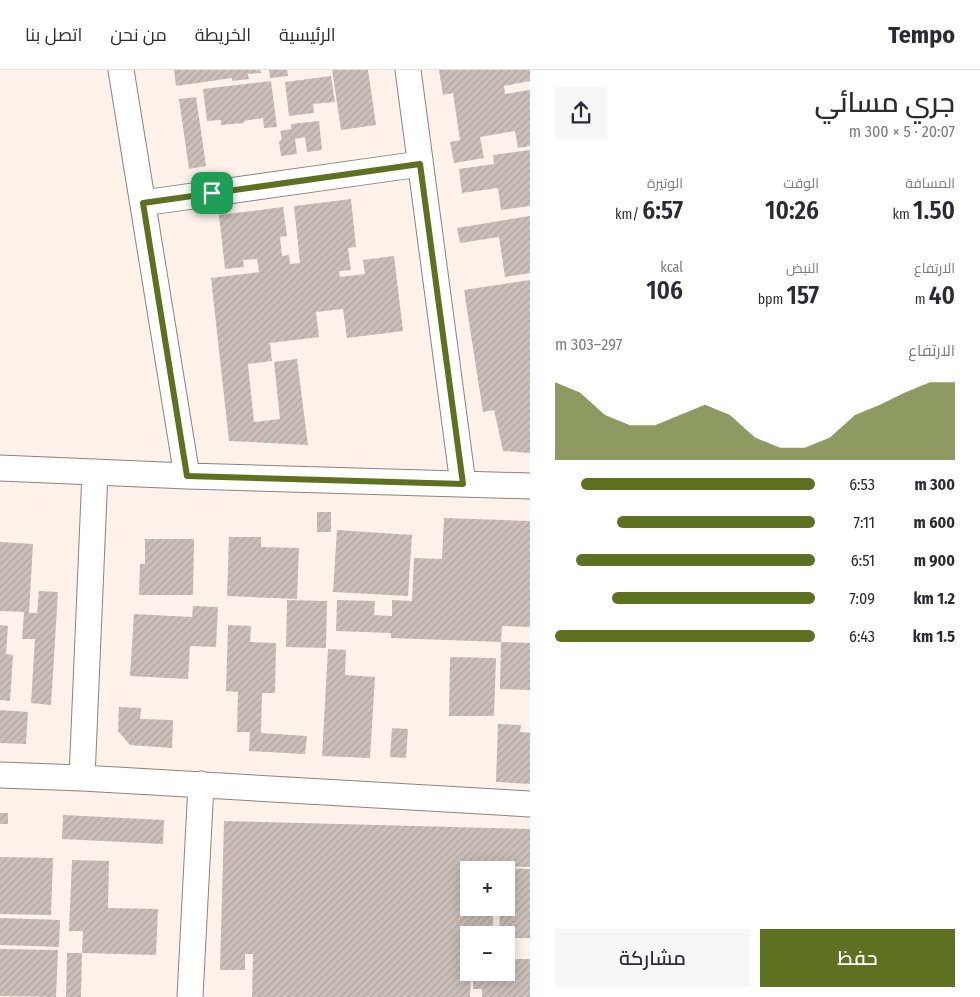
<!DOCTYPE html>
<html lang="ar">
<meta charset="utf-8">
<style>
:root{--surface:#fff;--page:#f7f7f7;--text:#2b2b33;--muted:#7c7c81;--line:#e1e1e2;--accent:#5d7120}
body{margin:0;font-family:"Fira Sans Condensed",Cairo,sans-serif;background:var(--page);color:var(--text);direction:rtl;height:100vh;display:flex;flex-direction:column;font-size:19px;white-space:nowrap}
*{box-sizing:border-box;margin:0}
p{font-size:16px;color:var(--muted)}
.icon{flex:none;width:28px;height:28px;fill:none;stroke:currentColor;stroke-width:2;stroke-linecap:round;stroke-linejoin:round}
.map{position:relative;flex:1;overflow:hidden;direction:ltr}
.details{display:flex;flex-direction:column;background:var(--surface);width:450px}
.details>*{flex:none}
.controls{position:absolute;left:460px;top:791px;display:grid;gap:10px}
.controls a{display:grid;place-items:center;width:55px;height:55px;border-radius:0px;background:var(--surface);box-shadow:0 2px 12px #0003;font-size:25px}
.pin{position:absolute;display:grid;place-items:center;width:42px;height:42px;color:#fff;margin:-21px;border-radius:10px;box-shadow:0 2px 8px #0006}
.round{display:grid;place-items:center;flex:none;width:52px;height:52px;border-radius:0px;background:var(--page)}
.overview{display:flex;align-items:center;justify-content:space-between;height:85px;padding:0 25px}
h1{font-size:28px;font-weight:600;line-height:38px}
.stats{display:grid;grid-template-columns:repeat(3,1fr);gap:8px;height:85px;padding:5px 25px}
.stats div{display:grid;align-content:center}
.stats b{font-size:25px;font-weight:600}
.stats small{font-size:14px;font-weight:400}
.stats p{font-size:14px}
.chart{height:140px;padding:10px 25px}
.chart p{display:flex;justify-content:space-between}
.chart svg{width:100%;height:90px;margin-top:5px;fill:var(--accent);opacity:.7}
.primary-button{display:flex;gap:10px;margin-top:auto;padding:10px 25px}
.primary-button a{flex:1;height:58px;border-radius:0px;background:var(--accent);color:#fff;font-size:20px;font-weight:600;line-height:58px;text-align:center}
.primary-button a+a{background:var(--page);color:var(--text)}
ul{padding:0 25px;list-style:none;font-size:16px}
li{display:grid;grid-template-columns:80px 60px 1fr;align-items:center;height:38px}
li i{height:12px;border-radius:6px;background:var(--accent)}
header{display:flex;align-items:center;gap:30px;box-sizing:border-box;height:70px;padding:0 25px;background:var(--surface);border-bottom:1px solid var(--line)}
header strong{font-size:24px}
nav{display:flex;gap:28px;margin-inline-start:auto;font-size:18px}
main{display:flex;flex:1;min-height:0}
.map>svg:first-child{display:block}
.building{fill:url(#building-hatch)}
.lines{fill:none;stroke-linecap:round;stroke-linejoin:round}
.minor-casing{stroke:#8d827c;stroke-width:27}
.minor{stroke:#fff;stroke-width:25}
.route-casing{stroke:#fff;stroke-width:10}
.route{stroke:#5d7120;stroke-width:6}
</style>
<header>
<strong>Tempo</strong>
<nav><a>الرئيسية</a><a>الخريطة</a><a>من نحن</a><a>اتصل بنا</a></nav>
</header>
<main>
<section class="details">
<div class="overview"><div><h1>جري مسائي</h1><p>20:07 · 5 × 300 m</p></div><a class="round"><svg class="icon" aria-label="share" viewBox="0 0 24 24"><path d="M12 15V3M7 8l5-5 5 5M5 13v7h14v-7"/></svg></a></div>
<div class="stats">
<div><p>المسافة</p><b>1.50<small> km</small></b></div>
<div><p>الوقت</p><b>10:26</b></div>
<div><p>الوتيرة</p><b>6:57<small> /km</small></b></div>
</div>
<div class="stats">
<div><p>الارتفاع</p><b>40<small> m</small></b></div>
<div><p>النبض</p><b>157<small> bpm</small></b></div>
<div><p>kcal</p><b>106</b></div>
</div>
<div class="chart"><p><span>الارتفاع</span>297–303 m</p>
<svg viewBox="0 0 160 44" preserveAspectRatio="none"><path d="M0 44V6L10 11L20 22L30 27L40 27L50 22L60 17L70 22L80 33L90 38L100 38L110 33L120 22L130 17L140 11L150 6L160 6V44z"/></svg>
</div>
<ul>
<li><b>300 m</b>6:53<i style="width:90%"></i></li>
<li><b>600 m</b>7:11<i style="width:76%"></i></li>
<li><b>900 m</b>6:51<i style="width:92%"></i></li>
<li><b>1.2 km</b>7:09<i style="width:78%"></i></li>
<li><b>1.5 km</b>6:43<i style="width:100%"></i></li>
</ul>
<div class="primary-button"><a>حفظ</a><a>مشاركة</a></div>
</section>
<div class="map">
<svg width="530" height="927" viewBox="0 0 530 927">
<defs>
<pattern id="building-hatch" width="6" height="6" patternUnits="userSpaceOnUse" patternTransform="scale(1.25)"><rect width="6" height="6" fill="#ccbfba"/><path d="M-1 1l2-2M0 6l6-6M5 7l2-2" fill="none" stroke="#afa4a0"/></pattern>
</defs>
<rect width="100%" height="100%" fill="#fef2eb"/>
<!-- building -->
<path class="building" d="M 174,0 L 260,0 L 261,3 L 248,4 L 249,9 L 232,11 L 232,8 L 176,16 Z
M 269,0 L 287,0 L 288,6 L 270,8 Z
M 332,0 L 368,0 L 376,55 L 341,60 Z
M 439,0 L 530,0 L 530,11 L 504,16 L 505,24 L 530,20 L 530,76 L 518,78 L 515,61 L 480,67 L 484,88 L 454,93 L 450,72 L 460,70 L 453,23 L 443,25 Z
M 331,6 L 335,32 L 313,34 L 314,43 L 289,46 L 285,12 Z
M 271,11 L 277,57 L 264,58 L 263,48 L 244,51 L 244,53 L 221,55 L 221,50 L 207,51 L 203,19 Z
M 196,27 L 206,96 L 189,99 L 179,29 Z
M 319,51 L 322,80 L 307,82 L 305,67 L 295,69 L 297,84 L 281,86 L 279,71 L 282,70 L 280,61 L 291,59 L 291,54 Z
M 530,80 L 530,136 L 501,140 L 498,118 L 462,123 L 459,99 L 494,94 L 493,85 Z
M 351,129 L 356,177 L 348,178 L 351,200 L 339,201 L 340,207 L 365,204 L 363,190 L 394,186 L 403,261 L 347,268 L 343,239 L 316,242 L 319,267 L 270,273 L 272,291 L 248,294 L 254,352 L 280,349 L 274,292 L 297,289 L 308,375 L 229,371 L 211,208 L 259,202 L 257,189 L 243,190 L 244,197 L 225,199 L 219,145 L 283,137 L 287,166 L 280,167 L 282,186 L 289,185 L 290,194 L 300,193 L 294,136 Z
M 530,146 L 530,203 L 505,207 L 499,167 L 460,173 L 457,158 Z
M 530,210 L 530,383 L 503,381 L 494,340 L 483,342 L 464,220 Z
M 317,442 L 331,442 L 331,462 L 317,462 Z
M 444,448 L 530,451 L 530,557 L 502,556 L 501,572 L 391,568 L 391,563 L 336,561 L 337,530 L 375,531 L 374,545 L 392,546 L 392,530 L 412,531 L 414,488 L 442,489 Z
M 337,460 L 412,465 L 408,526 L 333,522 Z
M 229,467 L 261,467 L 261,477 L 299,478 L 297,529 L 227,526 Z
M 145,469 L 194,469 L 193,525 L 139,525 L 140,494 L 145,494 Z
M 0,472 L 33,474 L 29,543 L 37,543 L 39,521 L 58,522 L 51,635 L 31,633 L 35,569 L 22,569 L 24,542 L 0,541 Z
M 287,530 L 327,531 L 326,578 L 286,577 Z
M 193,536 L 218,537 L 216,577 L 190,576 L 188,609 L 130,606 L 134,544 L 192,547 Z
M 0,555 L 8,556 L 6,584 L 13,585 L 10,631 L 0,630 Z
M 228,555 L 251,556 L 250,572 L 276,573 L 275,623 L 262,623 L 261,663 L 307,666 L 305,684 L 249,681 L 250,662 L 237,662 L 238,622 L 226,621 Z
M 501,572 L 530,573 L 530,620 L 500,619 Z
M 328,579 L 346,580 L 345,605 L 375,607 L 370,688 L 322,686 Z
M 450,587 L 496,588 L 494,646 L 449,646 Z
M 119,637 L 141,638 L 140,649 L 173,650 L 172,678 L 130,675 L 118,661 Z
M 0,640 L 28,642 L 26,674 L 0,673 Z
M 498,654 L 521,655 L 520,662 L 530,663 L 530,714 L 496,712 Z
M 392,658 L 408,659 L 406,688 L 390,687 Z
M 0,743 L 8,743 L 8,754 L 0,754 Z
M 63,745 L 164,750 L 163,774 L 62,769 Z
M 224,751 L 530,759 L 530,797 L 494,796 L 494,800 L 469,800 L 469,838 L 493,838 L 493,865 L 469,865 L 469,902 L 471,902 L 470,927 L 252,927 L 253,884 L 245,884 L 245,900 L 220,900 Z
M 0,787 L 53,788 L 51,845 L 0,844 Z
M 72,790 L 109,791 L 108,838 L 158,839 L 156,885 L 82,883 L 83,861 L 69,861 Z
M 501,798 L 530,799 L 530,868 L 506,868 L 506,865 L 499,865 L 500,838 L 506,838 L 506,800 L 501,800 Z
M 0,848 L 60,850 L 59,877 L 0,875 Z
M 0,879 L 58,880 L 56,927 L 0,926 Z
M 506,879 L 509,879 L 509,889 L 530,889 L 530,927 L 482,927 L 482,919 L 473,919 L 473,902 L 506,902 Z
M 67,883 L 82,883 L 81,927 L 66,927 Z"/>
<g class="lines">
<defs>
<path id="minor" d="M 121,0 L 187,406
M 408,0 L 463,414
M 143,133 L 420,94
M 0,398 L 187,406 L 530,416
M 0,705 L 82,708 L 530,734
M 82,708 L 95,402
M 190,927 L 201,714"/>
</defs>
<!-- minor casing -->
<use href="#minor" class="minor-casing"/>
<!-- minor -->
<use href="#minor" class="minor"/>
</g>
<g class="lines">
<defs>
<path id="route" d="M 420,94 L 463,414 L 187,406 L 143,133 Z"/>
</defs>
<!-- route casing -->
<use href="#route" class="route-casing"/>
<!-- route -->
<use href="#route" class="route"/>
</g>
</svg>
<div class="controls">
<a>+</a>
<a>−</a>
</div>
<div class="pin" style="left:212px;top:123px;background:#1e9e55"><svg class="icon" aria-label="arrive" viewBox="0 0 24 24"><path d="M6 21V4h12l-3 4 3 4H6"/></svg></div>
</div>
</main>
